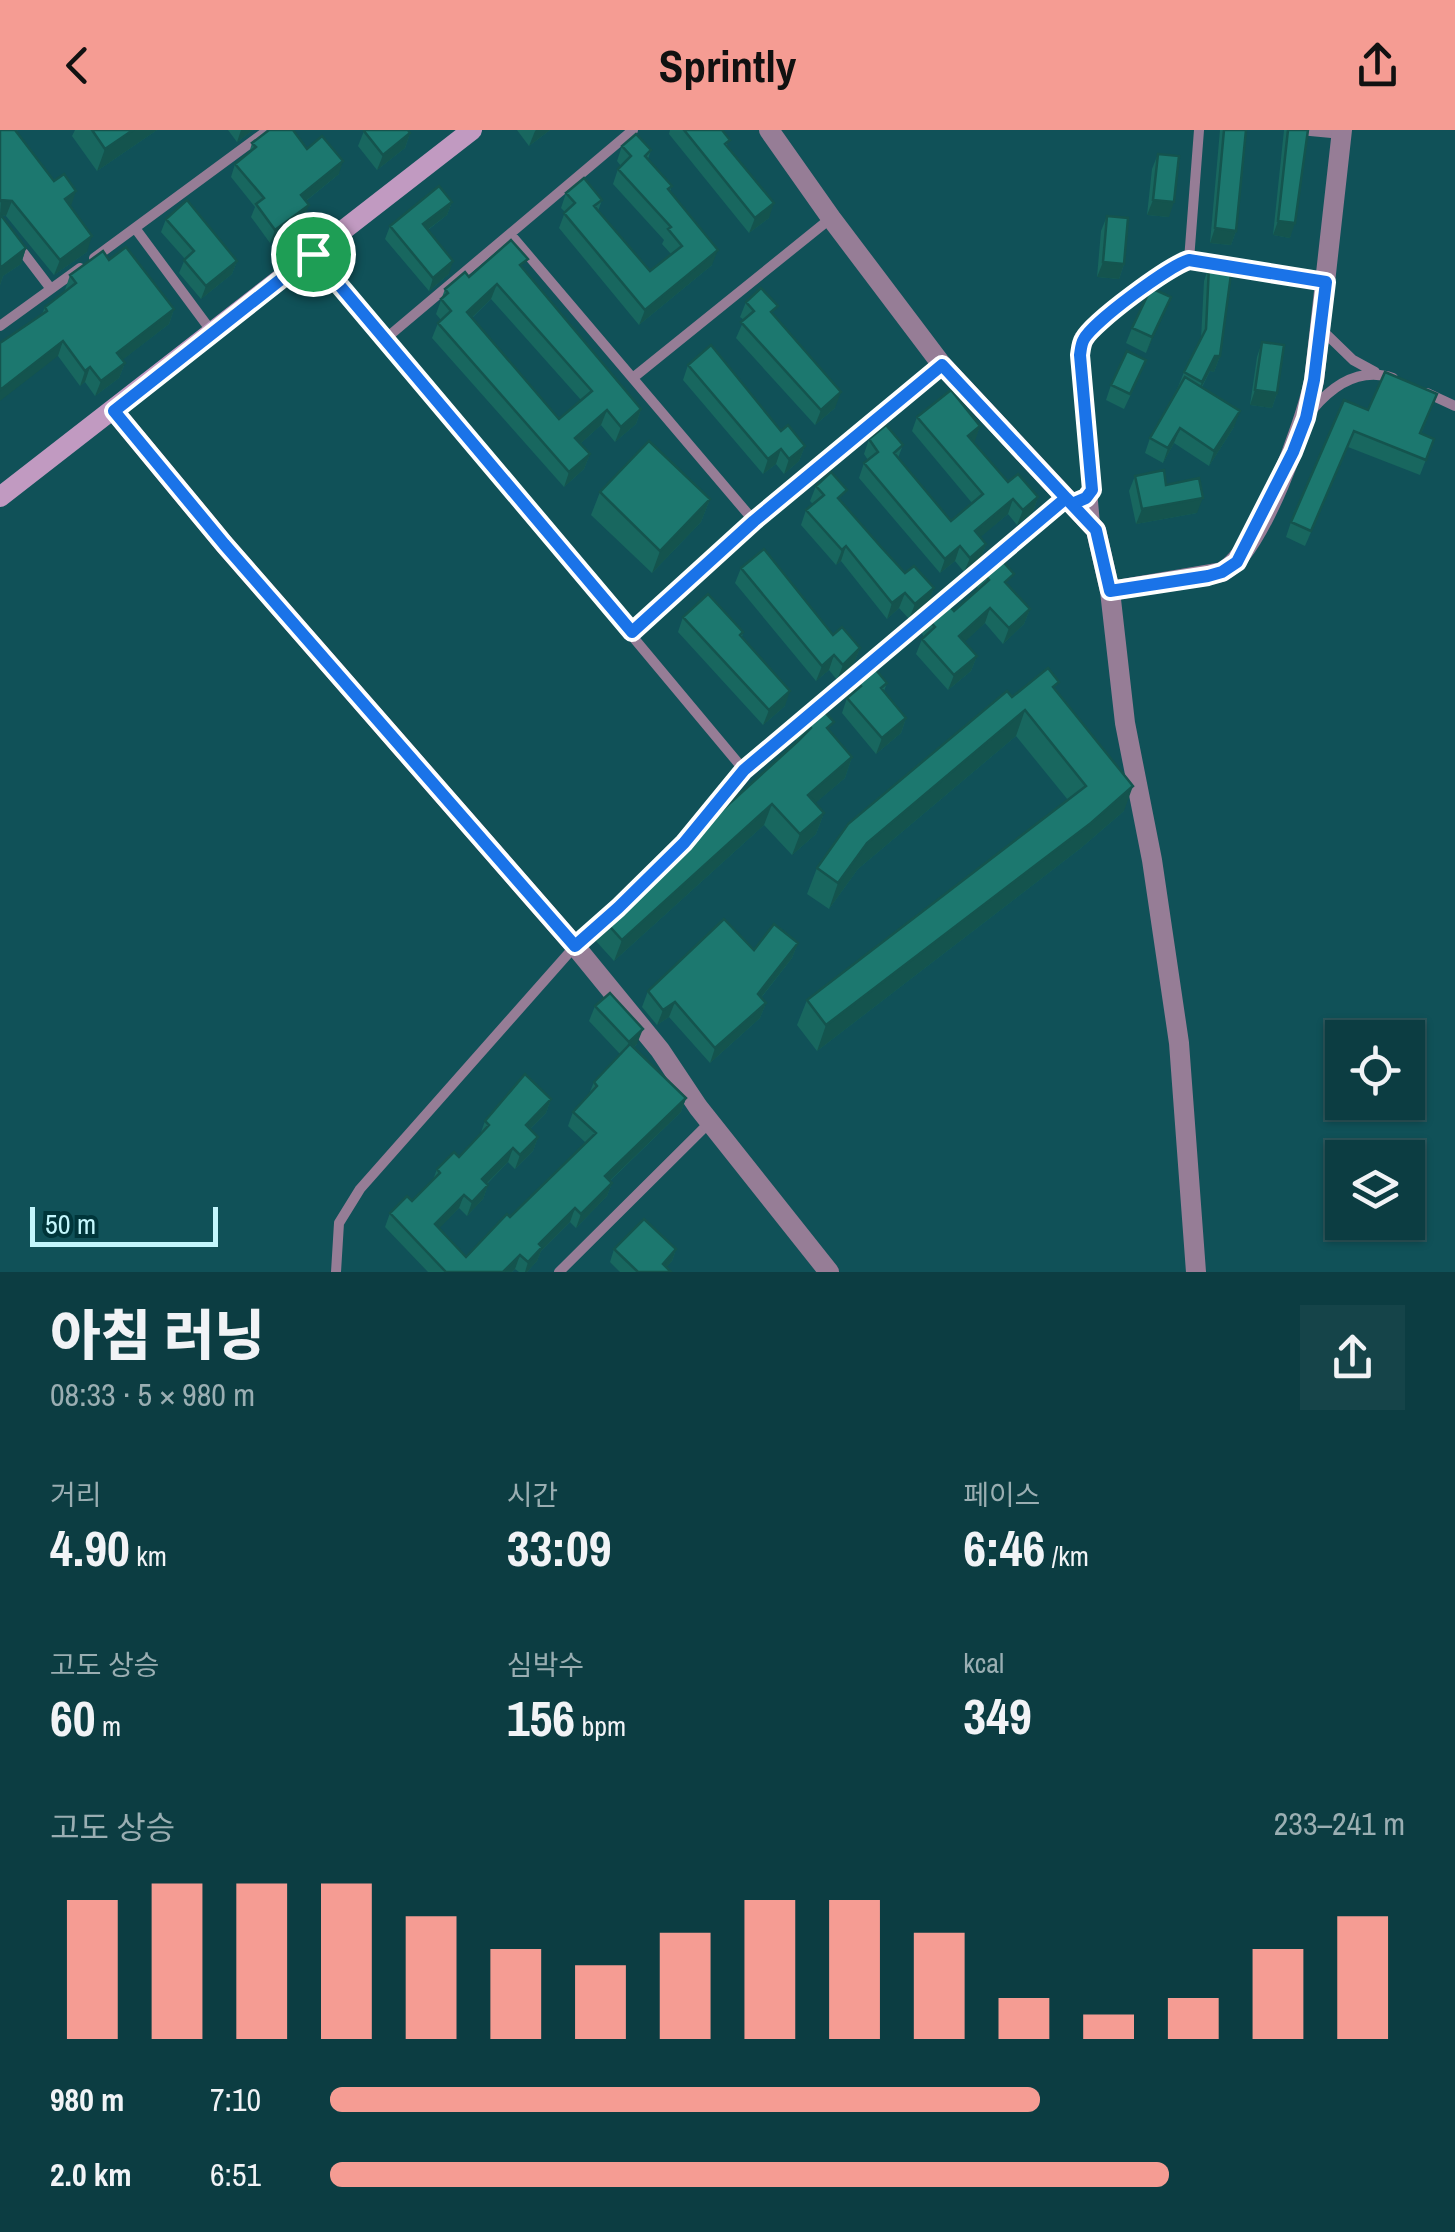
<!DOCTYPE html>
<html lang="ko">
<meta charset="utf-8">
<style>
:root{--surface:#0c3d42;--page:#154449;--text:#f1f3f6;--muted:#9aaeb2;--line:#2c565b;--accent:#f59c93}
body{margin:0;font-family:"Archivo Narrow","Noto Sans KR",sans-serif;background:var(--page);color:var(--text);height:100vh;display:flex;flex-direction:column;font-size:38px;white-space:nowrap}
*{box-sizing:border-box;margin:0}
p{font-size:32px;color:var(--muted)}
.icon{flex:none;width:55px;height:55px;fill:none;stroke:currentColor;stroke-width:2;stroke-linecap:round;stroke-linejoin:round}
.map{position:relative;height:1142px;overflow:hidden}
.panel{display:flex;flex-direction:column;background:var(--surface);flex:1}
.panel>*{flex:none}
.controls{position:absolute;left:1325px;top:890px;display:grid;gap:20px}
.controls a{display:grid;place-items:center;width:100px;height:100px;border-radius:0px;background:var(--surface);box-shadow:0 2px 8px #0004,0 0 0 2px var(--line);font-size:50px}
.scale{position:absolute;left:30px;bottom:25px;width:188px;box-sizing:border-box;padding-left:10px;border:5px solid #c3f6fc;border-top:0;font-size:28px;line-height:35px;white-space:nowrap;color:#c3f6fc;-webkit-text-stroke:8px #00353a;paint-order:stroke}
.pin{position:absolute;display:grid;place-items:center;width:85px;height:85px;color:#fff;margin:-42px;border:5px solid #fff;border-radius:50%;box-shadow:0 2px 10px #0007}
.round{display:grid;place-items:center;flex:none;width:105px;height:105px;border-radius:0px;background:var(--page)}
.head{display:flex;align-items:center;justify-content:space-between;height:170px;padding:0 50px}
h1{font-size:55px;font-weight:800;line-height:75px}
.metrics{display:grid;grid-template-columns:repeat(3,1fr);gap:15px;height:170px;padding:10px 50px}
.metrics div{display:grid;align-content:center}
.metrics b{font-size:50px;font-weight:800}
.metrics small{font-size:28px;font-weight:400}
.metrics p{font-size:28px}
.chart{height:280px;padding:20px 50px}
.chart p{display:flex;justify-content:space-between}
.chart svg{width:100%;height:180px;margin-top:10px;stroke:var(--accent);stroke-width:6}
ul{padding:0 50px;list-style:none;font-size:32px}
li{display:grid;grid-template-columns:160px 120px 1fr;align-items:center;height:75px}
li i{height:25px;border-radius:12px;background:var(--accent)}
header{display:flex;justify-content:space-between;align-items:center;height:130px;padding:0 50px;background:var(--accent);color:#111;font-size:45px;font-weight:800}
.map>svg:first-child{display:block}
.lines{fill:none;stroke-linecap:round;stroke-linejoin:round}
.lane{stroke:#967d96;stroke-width:10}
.street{stroke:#967d96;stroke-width:20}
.secondary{stroke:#c19ac1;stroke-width:20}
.wall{fill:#18675f;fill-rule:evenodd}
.shaded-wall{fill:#14544e}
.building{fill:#1c786f;stroke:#14544e;stroke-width:2.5;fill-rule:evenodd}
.route-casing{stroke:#fff;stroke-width:20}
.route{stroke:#1a73e8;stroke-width:12}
</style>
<header><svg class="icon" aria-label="back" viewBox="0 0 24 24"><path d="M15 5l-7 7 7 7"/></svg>Sprintly<svg class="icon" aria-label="share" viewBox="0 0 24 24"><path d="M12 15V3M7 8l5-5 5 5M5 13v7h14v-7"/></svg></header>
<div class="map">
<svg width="1455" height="1142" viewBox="0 0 1455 1142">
<rect width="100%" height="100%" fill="#105158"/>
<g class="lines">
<!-- lane -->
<path class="lane" d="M 1300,0 L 1342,4
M 135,98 L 212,202
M 511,105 L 754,391
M 19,117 L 51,159
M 313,124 L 744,640 L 1066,368
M 94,128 L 268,0
M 1189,130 L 1199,0
M 0,196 L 80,138
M 1322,200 L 1353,230 L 1375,242
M 384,210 L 633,0
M 634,247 L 831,88
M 1427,263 L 1455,276
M 1313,279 C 1334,254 1360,237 1393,248
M 1095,394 L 1080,225 L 1083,209 L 1098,193 L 1173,138 L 1189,130 L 1326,152
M 632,502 L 754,391 L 942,235
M 654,744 L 744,640
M 336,1142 L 339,1093 L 360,1059 L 575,816 L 609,787
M 559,1142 L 710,992"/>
<!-- street -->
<path class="street" d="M 769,0 L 831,88 L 942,235 L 1096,400 L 1110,461 L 1125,593 L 1152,730 L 1179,913 L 1196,1142
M 114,281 L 224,414 L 575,816 L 660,920 L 698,977 L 829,1142
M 1110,461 L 1222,442 C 1260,422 1305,293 1314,251 L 1342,0"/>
<!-- secondary -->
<path class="secondary" d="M 0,367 L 472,0"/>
</g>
<!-- wall -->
<path class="wall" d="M 0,0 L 18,0 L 16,1 L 71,76 L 87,122 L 54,145 L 6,86 L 1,85 L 26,118 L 21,134 L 3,146 L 0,155 Z
M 75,0 L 157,0 L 97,41 L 72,6 Z
M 228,0 L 253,0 L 237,12 Z
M 517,0 L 550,0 L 529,16 Z
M 670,0 L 722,0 L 728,17 L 769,88 L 749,103 L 669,4 Z
M 1220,0 L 1246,0 L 1236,101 L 1231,115 L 1210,113 Z
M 1284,0 L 1308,0 L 1290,108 L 1273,105 Z
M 364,1 L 410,3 L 405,18 L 377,40 L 358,16 Z
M 252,13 L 307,19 L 339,44 L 306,71 L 304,88 L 270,113 L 251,87 L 255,77 L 231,47 L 235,34 L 249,23 Z
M 622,16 L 651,20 L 648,29 L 672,56 L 670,61 L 712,135 L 639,195 L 559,98 L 565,82 L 561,78 L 566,63 L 602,70 L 598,81 L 650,141 L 671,124 L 662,114 L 664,110 L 613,54 L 618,39 L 621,36 L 617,31 Z
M 1158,24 L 1169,87 L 1147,85 L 1152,39 Z
M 452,72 L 447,85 L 428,100 L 449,144 L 429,161 L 385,109 L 390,96 Z
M 1107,86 L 1124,134 L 1119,149 L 1097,147 L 1101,101 Z
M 166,89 L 237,131 L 232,144 L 201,169 L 179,143 L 185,129 L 161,102 Z
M 109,130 L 174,179 L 169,194 L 122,230 L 125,233 L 119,248 L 95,266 L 85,252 L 80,256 L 58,226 L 42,184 L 45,177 L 66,161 L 65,160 L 70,145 Z
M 1209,136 L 1220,226 L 1214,242 L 1210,241 L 1202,257 L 1234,297 L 1209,336 L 1174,313 L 1163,333 L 1145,323 L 1150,308 L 1178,257 L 1184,242 L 1201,209 L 1204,151 Z
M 524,140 L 641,279 L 636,294 L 615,312 L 601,295 L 580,314 L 590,324 L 584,339 L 564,357 L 432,208 L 438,193 L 441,190 L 436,184 L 445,159 L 469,147 ZM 491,169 L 581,270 L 559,289 L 472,188 Z
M 1171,167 L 1146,223 L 1126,213 L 1132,198 Z
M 746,172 L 774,186 L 835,278 L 815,295 L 736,208 L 744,190 L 740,187 Z
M 1262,212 L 1277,263 L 1272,278 L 1250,275 L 1257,227 Z
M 688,235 L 805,316 L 799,331 L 784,344 L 776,334 L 763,344 L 683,250 Z
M 1140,245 L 1124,279 L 1106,270 L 1111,255 Z
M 1437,264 L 1421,304 L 1434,309 L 1420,345 L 1348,317 L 1305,416 L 1286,407 L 1291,392 L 1368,280 Z
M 917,287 L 980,296 L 974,312 L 1008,352 L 1038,367 L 1033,382 L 1017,395 L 1008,384 L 980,407 L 986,414 L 981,428 L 964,442 L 955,431 L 940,443 L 859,348 L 864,333 L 868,330 L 864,324 L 869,309 L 903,315 L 898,328 L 951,391 L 972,373 L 912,301 Z
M 1135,346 L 1166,355 L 1197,383 L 1136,394 L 1129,361 Z
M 816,356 L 843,374 L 905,443 L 934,458 L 928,473 L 909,489 L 899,478 L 887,489 L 841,431 L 836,435 L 801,395 L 806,380 L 813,374 L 810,371 Z
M 600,362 L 710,369 L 701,392 L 652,443 L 591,385 Z
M 741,438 L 833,505 L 860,518 L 854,533 L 837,550 L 829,540 L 816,551 L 735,453 Z
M 981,441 L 1009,457 L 1030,479 L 1024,494 L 1003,514 L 985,493 L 964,512 L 977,526 L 971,541 L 948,560 L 916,524 L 922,509 L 924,507 L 921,502 L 926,487 L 954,481 L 979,459 L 976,456 Z
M 683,487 L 743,502 L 742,507 L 785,576 L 763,595 L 678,502 Z
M 854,548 L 887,553 L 884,561 L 906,588 L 901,603 L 876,624 L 842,583 L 847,568 L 850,565 L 849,563 Z
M 1056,560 L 1124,681 L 1081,718 L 817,921 L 797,895 L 807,870 L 1068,670 L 1016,606 L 858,739 L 829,779 L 807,764 L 817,738 L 1012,567 Z
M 803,588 L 830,602 L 852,627 L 845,648 L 815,673 L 824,683 L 816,704 L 792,725 L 764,695 L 614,831 L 595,810 L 603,789 L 798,612 L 795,609 Z
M 798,813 L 792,828 L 761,868 L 766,873 L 760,888 L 710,933 L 669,887 L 657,895 L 642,877 L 648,861 L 754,820 Z
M 595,876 L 637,914 L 633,918 L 686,968 L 681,982 L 610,1051 L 612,1053 L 607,1066 L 576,1098 L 570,1092 L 541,1121 L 537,1131 L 527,1142 L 519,1142 L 515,1139 L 512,1142 L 428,1142 L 385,1097 L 390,1083 L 412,1071 L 433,1050 L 437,1039 L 459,1027 L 480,1005 L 485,991 L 551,969 L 546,983 L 530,999 L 538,1007 L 533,1021 L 515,1039 L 508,1032 L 487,1054 L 488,1055 L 483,1069 L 467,1086 L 459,1078 L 439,1098 L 466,1127 L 510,1087 L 586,1013 L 568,996 L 573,982 L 589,964 L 594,952 L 620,924 L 589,891 Z
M 614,1119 L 676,1119 L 672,1131 L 666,1137 L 671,1142 L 620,1142 L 610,1132 Z"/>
<!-- shaded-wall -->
<path class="shaded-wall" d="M 133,0 L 157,0 L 97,41 L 105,19 Z
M 241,0 L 253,0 L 237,12 Z
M 536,0 L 550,0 L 529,16 L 535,1 Z
M 410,3 L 405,18 L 377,40 L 383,25 Z
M 343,31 L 339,44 L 297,78 L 301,65 Z
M 76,61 L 71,76 L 65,69 Z
M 1,70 L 12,71 L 6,86 L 0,85 Z
M 1153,70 L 1174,72 L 1169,87 L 1147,85 Z
M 452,72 L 447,85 L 418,107 L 423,94 Z
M 774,73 L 769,88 L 749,103 L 755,88 Z
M 309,75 L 304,88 L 270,113 L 275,100 Z
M 1278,91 L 1295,93 L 1290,108 L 1273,105 Z
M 1215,98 L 1236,101 L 1231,115 L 1210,113 Z
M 92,106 L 87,122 L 54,145 L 60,130 Z
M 26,118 L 21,134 L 3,146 L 0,155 L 0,138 Z
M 718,120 L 712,135 L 639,195 L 645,180 Z
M 237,131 L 232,144 L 201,169 L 206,156 Z
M 453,131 L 449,144 L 429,161 L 433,148 Z
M 1103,132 L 1124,134 L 1119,149 L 1097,147 Z
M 497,154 L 491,169 L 462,197 L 467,182 Z
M 1171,167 L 1165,182 L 1146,223 L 1152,207 Z
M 174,179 L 169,194 L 112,238 L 117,223 Z
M 63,211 L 58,226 L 0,271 L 0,260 Z
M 1215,226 L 1220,226 L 1214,242 L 1210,241 L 1196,267 L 1202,252 Z
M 125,233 L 119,248 L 95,266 L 101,251 Z
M 90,237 L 85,252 L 80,256 L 85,241 Z
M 1255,260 L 1277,263 L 1272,278 L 1250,275 Z
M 841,262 L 835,278 L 815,295 L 821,280 Z
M 641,279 L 636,294 L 615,312 L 621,297 Z
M 607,280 L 601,295 L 570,323 L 575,308 Z
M 1240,281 L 1234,297 L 1209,336 L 1214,321 Z
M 980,296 L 975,311 L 963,320 L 968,306 Z
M 1180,298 L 1174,313 L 1163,333 L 1168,318 Z
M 805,316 L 799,331 L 784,344 L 789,329 Z
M 781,319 L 776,334 L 763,344 L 768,329 Z
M 590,324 L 584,339 L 564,357 L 569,342 Z
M 1038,367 L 1033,382 L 1017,395 L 1023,380 Z
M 1203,368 L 1197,383 L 1136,394 L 1142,379 Z
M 710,369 L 701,392 L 652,443 L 660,421 Z
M 1013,369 L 1008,384 L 970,416 L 975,401 Z
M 986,414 L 981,428 L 964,442 L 970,428 Z
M 846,416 L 841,431 L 836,435 L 842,420 Z
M 960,416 L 955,431 L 940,443 L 945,429 Z
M 934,458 L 928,473 L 909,489 L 915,474 Z
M 905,463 L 899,478 L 887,489 L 892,473 Z
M 990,478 L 985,493 L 954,522 L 959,506 Z
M 1030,479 L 1024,494 L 1003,514 L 1009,498 Z
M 860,518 L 854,533 L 837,550 L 843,535 Z
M 834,525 L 829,540 L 816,551 L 822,536 Z
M 977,526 L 971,541 L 948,560 L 954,545 Z
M 790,561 L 785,576 L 763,595 L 769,580 Z
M 1025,580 L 1016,606 L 858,739 L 829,779 L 838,753 L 867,713 Z
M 906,588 L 901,603 L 876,624 L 882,608 Z
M 852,627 L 845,648 L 800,686 L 808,665 Z
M 1133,656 L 1124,681 L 1081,718 L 817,921 L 826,895 Z
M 772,674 L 764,695 L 614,831 L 622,810 Z
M 824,683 L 816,704 L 792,725 L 800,704 Z
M 798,813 L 792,828 L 752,879 L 758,864 Z
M 675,872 L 669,887 L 657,895 L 663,880 Z
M 766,873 L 760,888 L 710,933 L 715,918 Z
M 643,899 L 637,914 L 623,927 L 629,912 Z
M 686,968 L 681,982 L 600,1060 L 605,1046 Z
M 551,969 L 546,983 L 521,1008 L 526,995 Z
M 538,1007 L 533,1021 L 515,1039 L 520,1025 Z
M 513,1018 L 508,1032 L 477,1063 L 482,1049 Z
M 612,1053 L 607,1066 L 576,1098 L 581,1084 Z
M 488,1055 L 483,1069 L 467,1086 L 472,1072 Z
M 464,1065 L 459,1078 L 430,1108 L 435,1094 Z
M 575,1078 L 570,1092 L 541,1121 L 537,1131 L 527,1142 L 525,1142 L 528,1132 L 539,1114 Z
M 676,1119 L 672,1131 L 662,1142 L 663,1134 Z
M 520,1125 L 515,1139 L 512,1142 L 503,1142 Z"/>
<!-- building -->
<path class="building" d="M 0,0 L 15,0 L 54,51 L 64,44 L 76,61 L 65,69 L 92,106 L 60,130 L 12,71 L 1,70 L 0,71 Z
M 92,0 L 133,0 L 105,19 Z
M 269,0 L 293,0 L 307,19 L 322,6 L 343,31 L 301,65 L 309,75 L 275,100 L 256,74 L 264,68 L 235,34 L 256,17 L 252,13 Z
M 365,0 L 408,0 L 410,3 L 383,25 L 364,1 Z
M 684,0 L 722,0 L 730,10 L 725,14 L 774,73 L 755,88 Z
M 1224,0 L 1246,0 L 1236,101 L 1215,98 Z
M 1288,0 L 1308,0 L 1295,93 L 1278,91 Z
M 636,4 L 651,20 L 645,26 L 672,56 L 668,59 L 718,120 L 645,180 L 564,83 L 575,73 L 566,63 L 584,48 L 602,70 L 594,76 L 650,141 L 682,116 L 668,99 L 671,97 L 618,39 L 631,26 L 622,16 Z
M 1158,24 L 1179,26 L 1174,72 L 1153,70 Z
M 439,56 L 452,72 L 423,94 L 453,131 L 433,148 L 390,96 Z
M 187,70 L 237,131 L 206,156 L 184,130 L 194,121 L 166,89 Z
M 0,84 L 26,118 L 0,138 Z
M 1107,86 L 1128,88 L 1124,134 L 1103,132 Z
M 511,110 L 528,129 L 520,135 L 641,279 L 621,297 L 607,280 L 575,308 L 590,324 L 569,342 L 438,193 L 451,181 L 441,169 L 448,163 L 445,159 L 465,142 L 469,147 ZM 497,154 L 592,261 L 559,289 L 467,182 Z
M 126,117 L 174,179 L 117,223 L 125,233 L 101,251 L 90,237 L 85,241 L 63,211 L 0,260 L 0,213 L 47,181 L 45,177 L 76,153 L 70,145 L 103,121 L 109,130 Z
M 1209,136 L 1232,137 L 1220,226 L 1215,226 L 1202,252 L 1184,242 L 1206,199 Z
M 761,158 L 778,176 L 771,182 L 841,262 L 821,280 L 741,192 L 754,181 L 746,172 Z
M 1151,158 L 1171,167 L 1152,207 L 1132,198 Z
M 1262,212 L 1284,215 L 1277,263 L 1255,260 Z
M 711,215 L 781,301 L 788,295 L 805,316 L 789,329 L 781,319 L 768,329 L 688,235 Z
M 1127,221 L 1146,230 L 1130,264 L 1111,255 Z
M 1385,242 L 1437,264 L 1420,303 L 1434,309 L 1426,330 L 1354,301 L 1311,401 L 1291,392 L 1344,270 L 1368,280 Z
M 1185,247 L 1240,281 L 1214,321 L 1180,298 L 1168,318 L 1150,308 Z
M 951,260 L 980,296 L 968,306 L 1008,352 L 1018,344 L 1038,367 L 1023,380 L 1013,369 L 975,401 L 986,414 L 970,428 L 960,416 L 945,429 L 864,333 L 878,322 L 869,309 L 886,295 L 903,315 L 894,323 L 951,391 L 983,364 L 917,287 Z
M 649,311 L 710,369 L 660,421 L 600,362 Z
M 1164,340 L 1166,355 L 1199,348 L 1203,368 L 1142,379 L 1135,346 Z
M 831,342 L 847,360 L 838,368 L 881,417 L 905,443 L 914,436 L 934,458 L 915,474 L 905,463 L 892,473 L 846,416 L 842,420 L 806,380 L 824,365 L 816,356 Z
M 764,419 L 833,505 L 842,497 L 860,518 L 843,535 L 834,525 L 822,536 L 741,438 Z
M 998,426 L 1014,444 L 1005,452 L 1030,479 L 1009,498 L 990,478 L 959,506 L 977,526 L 954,545 L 922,509 L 935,497 L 926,487 L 945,471 L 954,481 L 989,450 L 981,441 Z
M 708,464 L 743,502 L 740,505 L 790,561 L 769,580 L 683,487 Z
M 871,534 L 887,553 L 881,558 L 906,588 L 882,608 L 847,568 L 861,556 L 854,548 Z
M 1048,538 L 1059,552 L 1053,557 L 1133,656 L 1091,693 L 826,895 L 807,870 L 1086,656 L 1025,580 L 867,713 L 838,753 L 817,738 L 848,694 L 1007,561 L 1012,567 Z
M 818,575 L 834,592 L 827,598 L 852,627 L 808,665 L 824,683 L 800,704 L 772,674 L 622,810 L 603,789 L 798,611 L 811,598 L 803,588 Z
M 724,789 L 754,820 L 774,794 L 798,813 L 758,864 L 766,873 L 715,918 L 675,872 L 663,880 L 648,861 Z
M 610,863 L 643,899 L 629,912 L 595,876 Z
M 630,914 L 686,968 L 605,1046 L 612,1053 L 581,1084 L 575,1078 L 539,1114 L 542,1117 L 528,1132 L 520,1125 L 503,1142 L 446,1142 L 390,1083 L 407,1066 L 412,1071 L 440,1043 L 437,1039 L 454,1022 L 459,1027 L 489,995 L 485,991 L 525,944 L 551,969 L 526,995 L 538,1007 L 520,1025 L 513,1018 L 482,1049 L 488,1055 L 472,1072 L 464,1065 L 435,1094 L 466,1127 L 507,1084 L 510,1087 L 596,1003 L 573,982 L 597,956 L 594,952 Z
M 644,1089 L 676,1119 L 663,1134 L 671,1142 L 638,1142 L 614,1119 Z"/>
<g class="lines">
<defs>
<path id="route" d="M 313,124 L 114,281 L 224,414 L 575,816 L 618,778 L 684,713 L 744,640 L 1066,368 L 1096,400 L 1110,461 L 1208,446 L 1222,442 L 1237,432 L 1293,322 L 1306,288 L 1314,250 L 1326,152 L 1189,130 C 1170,135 1093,192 1084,209 C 1081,214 1081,219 1080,225 L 1092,360 L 1086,368 L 1072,374 L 1066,368 L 942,235 L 754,391 L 632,502 L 313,124"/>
</defs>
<!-- route casing -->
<use href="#route" class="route-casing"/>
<!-- route -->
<use href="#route" class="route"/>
</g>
</svg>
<div class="controls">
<a><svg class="icon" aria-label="locate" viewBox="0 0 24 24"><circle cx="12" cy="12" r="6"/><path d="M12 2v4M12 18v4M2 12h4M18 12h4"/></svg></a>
<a><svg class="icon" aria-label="layers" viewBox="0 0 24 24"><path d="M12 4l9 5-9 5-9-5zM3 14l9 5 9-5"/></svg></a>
</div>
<div class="scale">50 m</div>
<div class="pin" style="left:313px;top:124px;background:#1e9e55"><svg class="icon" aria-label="arrive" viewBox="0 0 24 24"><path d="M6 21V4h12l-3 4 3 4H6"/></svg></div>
</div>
<section class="panel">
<div class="head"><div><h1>아침 러닝</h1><p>08:33 · 5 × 980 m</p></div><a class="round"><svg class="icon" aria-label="share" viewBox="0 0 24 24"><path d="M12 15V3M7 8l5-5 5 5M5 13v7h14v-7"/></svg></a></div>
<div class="metrics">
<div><p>거리</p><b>4.90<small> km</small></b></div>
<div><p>시간</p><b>33:09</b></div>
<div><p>페이스</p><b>6:46<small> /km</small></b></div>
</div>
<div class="metrics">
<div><p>고도 상승</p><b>60<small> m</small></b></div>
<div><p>심박수</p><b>156<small> bpm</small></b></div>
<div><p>kcal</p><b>349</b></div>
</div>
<div class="chart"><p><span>고도 상승</span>233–241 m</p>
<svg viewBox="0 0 160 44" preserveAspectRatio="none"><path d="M5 44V10M15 44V6M25 44V6M35 44V6M45 44V14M55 44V22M65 44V26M75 44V18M85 44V10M95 44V10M105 44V18M115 44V34M125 44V38M135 44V34M145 44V22M155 44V14"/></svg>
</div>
<ul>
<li><b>980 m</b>7:10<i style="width:66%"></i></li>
<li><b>2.0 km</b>6:51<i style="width:78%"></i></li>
</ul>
</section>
